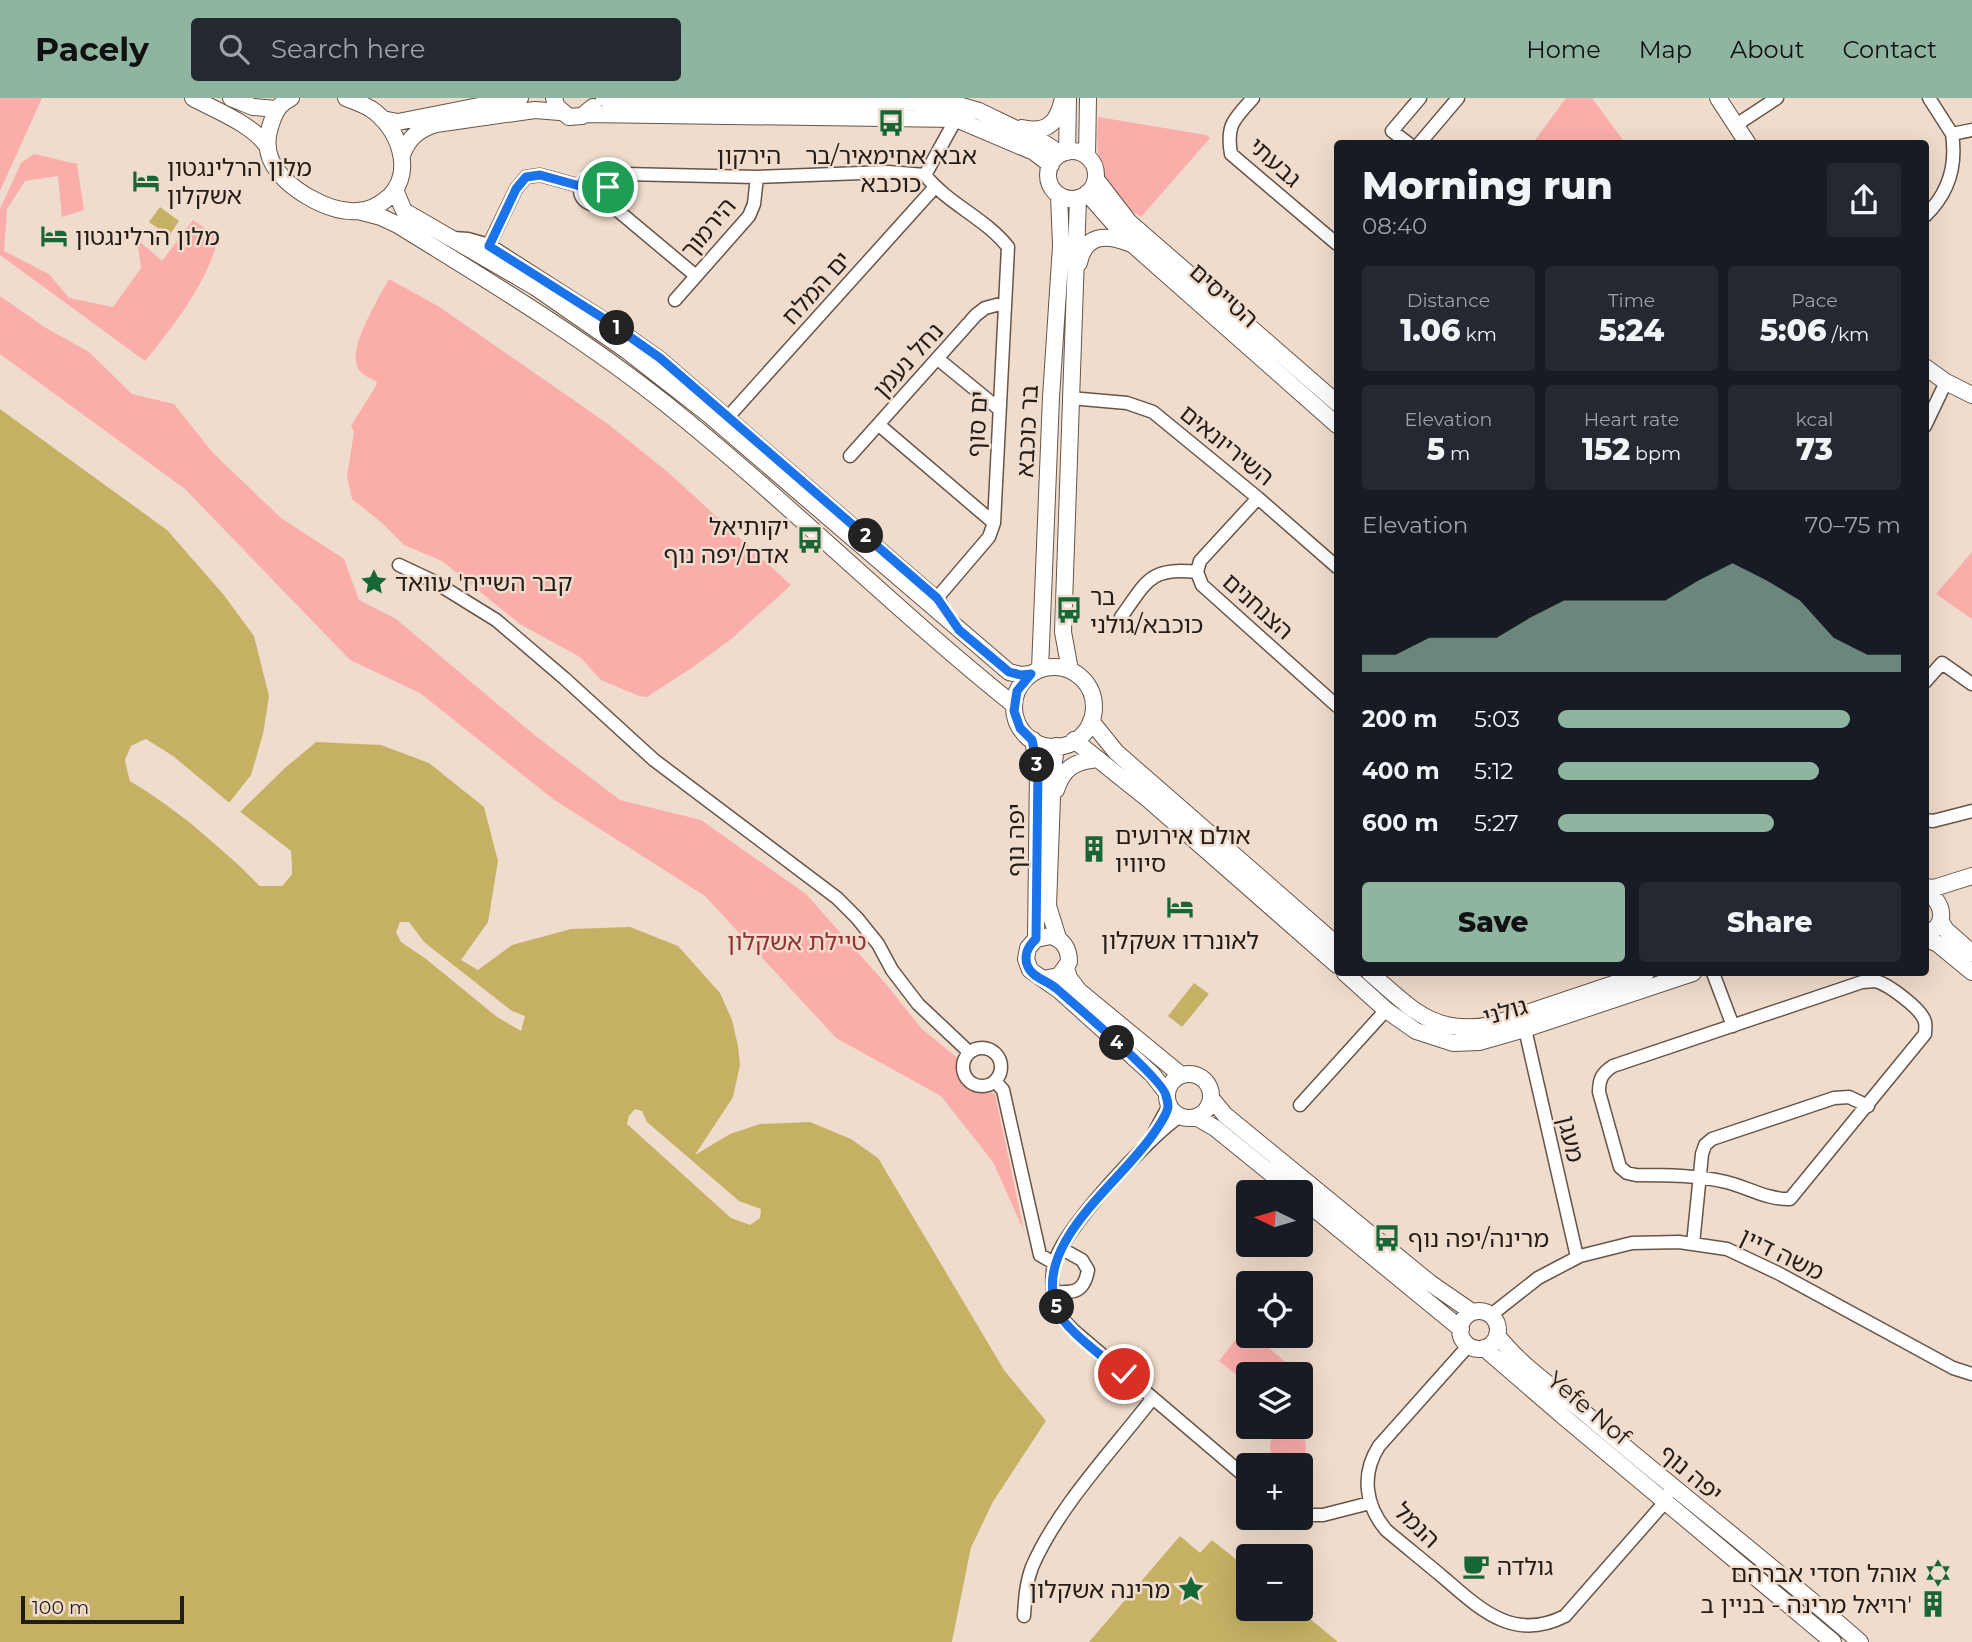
<!DOCTYPE html>
<meta charset="utf-8">
<style>
:root{--surface:#171b24;--page:#242831;--text:#f1f3f6;--muted:#9ea1a6;--accent:#8fb49f}
body{margin:0;font-family:Montserrat,"Noto Sans Hebrew",sans-serif;background:var(--page);color:var(--text);height:100vh;display:flex;flex-direction:column;font-size:26px;white-space:nowrap}
*{box-sizing:border-box;margin:0}
p{font-size:23px;color:var(--muted)}
.icon{flex:none;width:38px;height:38px;fill:none;stroke:currentColor;stroke-width:2;stroke-linecap:round;stroke-linejoin:round}
.map{position:relative;flex:1;overflow:hidden}
.sheet{position:absolute;left:1334px;top:42px;width:595px;height:836px;display:flex;flex-direction:column;background:var(--surface);border-radius:7px;box-shadow:0 7px 28px #0002}
.sheet>*{flex:none}
.needle{width:46px;rotate:275deg}
.buttons{position:absolute;left:1236px;top:1082px;display:grid;gap:14px}
.buttons a{display:grid;place-items:center;width:77px;height:77px;border-radius:7px;background:var(--surface);box-shadow:0 7px 28px #0002;font-size:35px}
.scale{position:absolute;left:21px;bottom:18px;width:163px;box-sizing:border-box;padding-left:7px;border:4px solid #231c17;border-top:0;font-size:19px;line-height:24px;white-space:nowrap;color:#231c17;-webkit-text-stroke:5px #f0dccc;paint-order:stroke}
.pin{position:absolute;display:grid;place-items:center;width:60px;height:60px;color:#fff;margin:-30px;border:4px solid #fff;border-radius:50%;box-shadow:0 2px 7px #0007}
.km{position:absolute;width:35px;height:35px;margin:-18px;border-radius:50%;background:#222;color:#fff;font-size:19px;line-height:35px;text-align:center}
.round{display:grid;place-items:center;flex:none;width:74px;height:74px;border-radius:7px;background:var(--page)}
.overview{display:flex;align-items:center;justify-content:space-between;height:119px;padding:0 28px}
h1{font-size:38px;font-weight:800;line-height:52px}
.figures{display:grid;grid-template-columns:repeat(3,1fr);gap:10px;height:119px;padding:7px 28px}
.figures div{display:grid;align-content:center;border-radius:7px;background:var(--page);text-align:center}
.figures b{font-size:30px;font-weight:800}
.figures small{font-size:19px;font-weight:400}
.figures p{font-size:19px}
.chart{height:196px;padding:14px 28px}
.chart p{display:flex;justify-content:space-between}
.chart svg{width:100%;height:126px;margin-top:7px;fill:var(--accent);opacity:.7}
.cta{display:flex;gap:14px;margin-top:auto;padding:14px 28px}
.cta a{flex:1;height:80px;border-radius:7px;background:var(--accent);color:#111;font-size:28px;font-weight:800;line-height:80px;text-align:center}
.cta a+a{background:var(--page);color:var(--text)}
ul{padding:0 28px;list-style:none;font-size:23px}
li{display:grid;grid-template-columns:112px 84px 1fr;align-items:center;height:52px}
li i{height:18px;border-radius:9px;background:var(--accent)}
header{display:flex;align-items:center;gap:42px;box-sizing:border-box;height:98px;padding:0 35px;background:var(--accent);color:#111}
header strong{font-size:33px}
nav{display:flex;gap:38px;margin-inline-start:auto;font-size:24px}
.search{width:490px;height:63px;background:var(--page);display:flex;align-items:center;gap:18px;box-sizing:border-box;padding:0 24px;border-radius:7px;color:var(--muted);font-size:26px}
.map>svg:first-child{display:block}
.green{fill:#faada9}
.water{fill:#c4b164}
.pier{fill:#f0dccc}
.lines{fill:none;stroke-linecap:round;stroke-linejoin:round}
.street-casing{stroke:#665548;stroke-width:15}
.secondary-casing{stroke:#665548;stroke-width:18}
.street{stroke:#fff;stroke-width:12}
.secondary{stroke:#fff;stroke-width:16}
.route-casing{stroke:#fff;stroke-width:14}
.route{stroke:#1a73e8;stroke-width:9}
.labels{text-anchor:middle;dominant-baseline:central;stroke-width:5;stroke-linejoin:round;paint-order:stroke}
.street-label{font-size:24px;fill:#231c17;stroke:#f0dccc}
.poi-label{font-size:24px;fill:#231c17;stroke:#f0dccc;text-anchor:start}
.park-label{font-size:24px;fill:#913132;stroke:#f0dccc}
</style>
<header>
<strong>Pacely</strong>
<div class="search"><svg class="icon" aria-label="search" viewBox="0 0 24 24"><circle cx="10" cy="10" r="6"/><path d="M15 15l6 6"/></svg>Search here</div>
<nav><a>Home</a><a>Map</a><a>About</a><a>Contact</a></nav>
</header>
<div class="map">
<svg width="1972" height="1544" viewBox="0 0 1972 1544">
<rect width="100%" height="100%" fill="#f0dccc"/>
<!-- green -->
<path class="green" d="M 0,0 L 42,0 L 0,93 Z
M 1566,0 L 1592,0 L 1625,45 L 1533,45 Z
M 1098,19 L 1206,37 L 1210,40 L 1141,119 C 1134,114 1124,109 1118,103 C 1097,80 1096,48 1098,19 Z
M 34,56 L 77,66 L 84,112 L 62,119 L 58,78 L 25,83 L 7,111 L 4,153 L 49,176 L 69,200 L 113,209 L 141,170 L 137,141 L 162,163 L 193,122 L 218,140 C 208,184 173,229 145,263 L 0,157 L 0,111 L 21,65 Z
M 389,181 L 438,208 L 608,326 L 669,375 L 791,487 L 730,542 L 693,569 L 647,599 L 639,598 L 601,582 L 580,559 L 520,526 L 442,463 L 404,447 L 381,424 L 352,401 L 347,379 L 354,334 L 351,328 L 377,286 L 376,283 C 370,280 361,277 358,270 C 347,250 379,200 389,181 Z
M 0,198 L 46,230 L 89,254 L 132,296 L 174,306 L 213,355 L 281,420 L 344,461 L 359,502 L 396,521 L 537,639 L 620,702 L 701,722 L 806,796 L 885,885 L 922,931 L 960,962 C 959,989 972,991 995,996 L 1024,1133 L 993,1064 L 941,998 L 836,940 L 705,798 L 553,701 L 420,595 L 350,562 L 185,391 L 0,256 Z
M 1972,454 L 1972,521 L 1936,496 Z
M 1245,1230 L 1248,1237 L 1254,1237 L 1299,1276 L 1248,1276 L 1248,1286 L 1219,1263 Z
M1270 1349a18 18 0 1 1 36 0a18 18 0 1 1-36 0Z"/>
<!-- water -->
<path class="water" d="M 160,109 L 179,123 L 169,138 L 149,124 Z
M 0,311 L 167,432 L 223,496 L 254,538 L 269,598 L 263,636 L 251,677 L 229,705 L 146,641 L 131,648 L 125,662 L 130,683 C 178,712 221,748 260,788 L 282,788 L 292,776 L 291,753 L 240,714 L 285,670 L 316,644 L 381,647 L 429,665 L 484,709 L 498,763 L 488,824 L 461,862 L 478,872 L 512,847 L 571,831 L 630,829 L 678,848 L 720,895 L 732,922 L 738,948 L 740,967 L 733,999 L 695,1057 L 730,1036 L 760,1026 L 810,1024 L 851,1041 L 878,1060 L 1004,1272 L 1046,1323 L 993,1404 L 971,1450 L 952,1544 L 0,1544 Z
M 1194,885 L 1209,896 L 1182,929 L 1168,918 Z
M 1180,1438 L 1200,1455 L 1212,1442 L 1248,1471 L 1248,1510 L 1297,1510 L 1338,1544 L 1089,1544 Z"/>
<!-- pier -->
<path class="pier" d="M 146,641 L 173,658 L 232,707 L 227,708 L 171,661 L 146,645 L 133,651 L 128,663 L 133,681 L 172,705 L 261,785 L 280,784 L 288,775 L 287,755 L 238,716 L 238,712 L 291,753 L 292,776 L 282,788 L 260,788 L 241,769 L 170,707 L 130,683 L 125,662 L 131,648 Z
M 400,824 L 409,824 L 424,844 L 512,913 L 525,918 L 521,933 L 497,919 L 426,861 L 401,844 L 396,834 Z
M 635,1011 L 642,1013 L 647,1024 L 739,1103 L 761,1111 L 760,1120 L 750,1127 L 731,1120 L 627,1026 L 629,1018 Z
M 1046,1323 L 1049,1325 L 997,1406 L 975,1451 L 955,1544 L 952,1544 L 971,1450 L 993,1404 Z"/>
<g class="lines">
<defs>
<path id="street" d="M 1253,0 C 1234,22 1226,26 1231,56 L 1337,146
M 1929,0 L 1952,36 L 1972,32
M 1736,27 L 1777,0
M 1409,46 L 1392,33 L 1420,0
M 1419,46 L 1458,0
M 925,77 L 956,21
M580 92a14 14 0 1 1 28 0a14 14 0 1 1-28 0Z
M 604,82 L 613,77 L 624,76 L 757,79 L 888,74 L 925,77 C 948,106 985,120 1008,149 L 994,425 L 989,439 L 937,500
M 604,101 L 696,178
M 1925,118 C 1949,95 1957,68 1952,36
M 453,140 L 468,141 L 489,147 L 606,222 L 660,260 L 937,500 L 941,506
M 489,147 L 516,91 L 526,79 L 540,77 L 580,88
M 675,202 L 749,118 L 754,106 L 757,79
M 938,261 L 999,311
M 1070,300 L 1127,305 L 1153,314 L 1258,400 L 1337,469
M 729,318 L 935,89
M 879,327 L 994,425
M 1925,328 L 1946,284
M 850,358 L 976,217 L 985,210 L 1004,205
M 1258,400 L 1200,463 L 1197,474 L 1202,487 L 1337,608
M 399,467 L 433,483 L 496,522 L 564,580 L 654,662 L 837,800 L 857,820 L 878,846 L 892,872 L 918,906 L 969,954
M 1121,519 C 1146,485 1149,468 1197,474
M 1925,584 L 1942,565 L 1972,586
M 1925,722 L 1933,723 L 1972,713
M 1713,875 L 1733,928
M 1876,883 C 1889,887 1922,911 1925,924 C 1926,928 1925,932 1925,936 L 1790,1101 C 1768,1102 1747,1089 1726,1084 C 1696,1077 1667,1077 1636,1077 L 1627,1075 L 1620,1069 L 1599,994 C 1599,981 1602,975 1613,968 L 1862,884 Z
M 1525,931 L 1577,1159
M963 969a19 19 0 1 1 38 0a19 19 0 1 1-38 0Z
M 995,983 L 1003,992 L 1040,1157 L 1054,1165
M 1300,1007 L 1386,912
M 1179,1019 C 1150,1038 1060,1134 1054,1167 C 1051,1181 1052,1203 1059,1216 C 1062,1222 1069,1227 1073,1232 L 1248,1381
M 1155,1033 L 1168,1009
M 1693,1146 L 1702,1056 L 1705,1047 L 1712,1041 L 1834,1000 L 1849,999 L 1868,1008
M 1054,1194 C 1075,1195 1084,1194 1088,1172 L 1082,1162 L 1062,1151
M 1491,1217 L 1538,1180 L 1580,1158 L 1632,1145 L 1679,1144 L 1727,1151 L 1778,1175 L 1953,1270 L 1972,1276
M 1469,1247 L 1379,1348 C 1361,1376 1365,1407 1386,1432 C 1405,1448 1425,1464 1444,1480 C 1481,1512 1514,1544 1565,1518 L 1665,1404 L 1667,1397
M 1300,1417 L 1323,1417 L 1370,1405
M 1024,1518 C 1025,1501 1026,1485 1032,1469 C 1058,1409 1112,1353 1152,1301"/>
<path id="secondary" d="M 193,0 C 217,13 252,26 268,49
M 231,0 L 253,9 L 276,11
M 291,0 C 280,5 276,12 272,23 C 267,37 265,50 272,64 C 285,90 328,115 357,113 C 370,113 380,107 390,98 C 415,72 398,29 371,11 C 363,6 354,3 346,0
M 554,0 L 557,9 L 569,19 L 582,18 L 593,9
M 604,0 L 621,6 L 637,7 L 910,4 L 958,7 L 979,13 L 1041,43 L 1061,56
M 1718,0 L 1748,46
M 587,16 L 956,21 L 1034,54 L 1051,67
M 382,21 L 398,24 L 520,0
M 1022,30 C 1048,36 1058,24 1063,0
M1048 77a24 24 0 1 1 48 0a24 24 0 1 1-48 0Z
M 1067,54 L 1068,2
M 402,57 C 409,39 418,32 436,26 L 535,12 L 560,14
M 1087,58 L 1088,0
M 1096,81 L 1129,124 L 1337,305
M 395,92 L 404,113 L 535,189 L 626,252 L 708,316 L 1009,574 L 1021,577 L 1031,576
M 1087,95 L 1131,145 L 1337,327
M 358,113 L 381,119 L 398,127 C 490,184 582,239 666,306 C 786,402 894,511 1014,607
M 1079,165 C 1085,136 1106,136 1129,145
M 1925,269 L 1946,284 L 1972,297
M1014 609a40 40 0 1 1 80 0a40 40 0 1 1-80 0Z
M 1040,571 L 1051,299 L 1061,148 L 1059,97
M 1070,572 L 1063,534 L 1078,100
M 1091,623 L 1116,654 L 1337,847
M 1033,642 L 1038,670 L 1036,841
M 1074,642 L 1149,702 L 1337,867
M 1056,648 L 1053,672 L 1048,808 L 1058,840
M 1056,692 C 1063,670 1075,663 1098,661
M 1925,789 L 1934,790 L 1972,778
M 1925,792 C 1943,803 1950,828 1925,836
M 1941,824 L 1946,832 L 1972,855
M 1925,840 L 1938,846 L 1972,874
M 1066,870 L 1069,880 L 1079,893 L 1181,977
M 1345,875 L 1386,912 L 1416,933 L 1453,945 L 1479,944 L 1525,931 L 1693,875
M 1370,875 C 1411,910 1433,938 1491,927 L 1646,875
M 1043,881 L 1059,878 L 1069,864 C 1069,850 1063,842 1051,838 L 1036,841 L 1028,850 L 1026,861 L 1030,872 L 1060,893 L 1152,976 L 1166,994
M1167 998a22 22 0 1 1 44 0a22 22 0 1 1-44 0Z
M 1211,1000 L 1225,1017 L 1430,1185 L 1472,1214
M 1196,1019 L 1215,1030 L 1294,1094
M 1300,1099 L 1461,1231
M1460 1232a19 19 0 1 1 38 0a19 19 0 1 1-38 0Z
M 1497,1237 C 1523,1271 1561,1294 1593,1322 C 1681,1397 1773,1468 1860,1544
M 1484,1250 L 1564,1319 L 1833,1544"/>
</defs>
<!-- street casing -->
<use href="#street" class="street-casing"/>
<!-- secondary casing -->
<use href="#secondary" class="secondary-casing"/>
<!-- street -->
<use href="#street" class="street"/>
<!-- secondary -->
<use href="#secondary" class="secondary"/>
</g>
<g class="lines">
<defs>
<path id="route" d="M 608,89 L 604,82 L 596,78 L 584,80 L 580,88 L 540,77 L 526,79 L 516,91 L 489,148 L 606,222 L 660,260 L 937,500 L 959,532 L 1009,574 L 1021,577 L 1031,576 L 1017,593 L 1014,613 L 1020,630 L 1032,642 L 1038,670 L 1036,841 C 1028,848 1023,858 1028,869 C 1033,880 1048,883 1057,891 C 1074,906 1165,983 1166,998 C 1167,1001 1168,1005 1168,1008 C 1168,1015 1160,1026 1156,1032 C 1124,1083 1028,1146 1058,1214 C 1066,1232 1107,1262 1124,1276"/>
</defs>
<!-- route casing -->
<use href="#route" class="route-casing"/>
<!-- route -->
<use href="#route" class="route"/>
</g>
<!-- icons -->
<defs>
<symbol id="bus-bare" viewBox="-9 -9 18 18"><path d="M-5-6H5V4H4V6H2V4H-2V6H-4V4H-5ZM-3.5-4V0h7V-4ZM-3.5 1.2v1.5H-2V1.2ZM2 1.2v1.5H3.5V1.2Z" fill="#176635" stroke="#f0dccc" stroke-width="2.5" paint-order="stroke"/></symbol>
<symbol id="hotel-bare" viewBox="-9 -9 18 18"><path d="M-6-4.5h1.5V1H6V5H4.5V3h-9V5H-6ZM-4 0a1.8 1.8 0 1 1 3.6 0ZM.5 0V-2.5h3Q6-2.5 6 0Z" fill="#176635" stroke="#f0dccc" stroke-width="2.5" paint-order="stroke"/></symbol>
<symbol id="sight-bare" viewBox="-9 -9 18 18"><path d="M0-6L1.8-2.2L6-1.7L2.9 1.2L3.7 5.4L0 3.3L-3.7 5.4L-2.9 1.2L-6-1.7L-1.8-2.2Z" fill="#176635" stroke="#f0dccc" stroke-width="2.5" paint-order="stroke"/></symbol>
<symbol id="building-bare" viewBox="-9 -9 18 18"><path d="M-4-6H4V6H1V3H-1V6H-4ZM-2.5-4.3h1.7v1.8h-1.7ZM.8-4.3h1.7v1.8H.8ZM-2.5-1h1.7V.8h-1.7ZM.8-1h1.7V.8H.8Z" fill="#176635" stroke="#f0dccc" stroke-width="2.5" paint-order="stroke"/></symbol>
<symbol id="cafe-bare" viewBox="-9 -9 18 18"><path d="M-5.5-4.5H6V0H3Q3 3.5 0 3.5H-2.5Q-5.5 3.5-5.5 0ZM3-3.2v2h1.7v-2ZM-6 4.5H4V6H-6Z" fill="#176635" stroke="#f0dccc" stroke-width="2.5" paint-order="stroke"/></symbol>
<symbol id="synagogue-bare" viewBox="-9 -9 18 18"><path d="M0-6.5L5.6 3.2H-5.6ZM0 6.5L5.6-3.2H-5.6Z" fill="#176635" stroke="#f0dccc" stroke-width="2.5" paint-order="stroke"/></symbol>
</defs>
<g fill-rule="evenodd">
<use href="#bus-bare" x="872" y="6" width="38" height="38"/>
<use href="#hotel-bare" x="127" y="64" width="38" height="38"/>
<use href="#hotel-bare" x="35" y="119" width="38" height="38"/>
<use href="#bus-bare" x="791" y="423" width="38" height="38"/>
<use href="#sight-bare" x="355" y="465" width="38" height="38"/>
<use href="#bus-bare" x="1050" y="493" width="38" height="38"/>
<use href="#building-bare" x="1075" y="732" width="38" height="38"/>
<use href="#hotel-bare" x="1161" y="790" width="38" height="38"/>
<use href="#bus-bare" x="1368" y="1121" width="38" height="38"/>
<use href="#cafe-bare" x="1457" y="1449" width="38" height="38"/>
<use href="#synagogue-bare" x="1919" y="1456" width="38" height="38"/>
<use href="#sight-bare" x="1172" y="1472" width="38" height="38"/>
<use href="#building-bare" x="1914" y="1487" width="38" height="38"/>
</g>
<g class="labels">
<!-- street labels -->
<g class="street-label">
<text x="749" y="57">הירקון</text>
<text transform="translate(1275 64) rotate(42)">גבעתי</text>
<text transform="translate(708 130) rotate(-50)">הירמוך</text>
<text transform="translate(816 190) rotate(-48)">ים המלח</text>
<text transform="translate(1224 197) rotate(42)">הטייסים</text>
<text transform="translate(908 262) rotate(-48)">נחל נעמן</text>
<text transform="translate(977 326) rotate(-87)">ים סוף</text>
<text transform="translate(1027 333) rotate(-87)">בר כוכבא</text>
<text transform="translate(1227 347) rotate(39)">השיריונאים</text>
<text transform="translate(1258 508) rotate(42)">הצנחנים</text>
<text transform="translate(1015 742) rotate(-90)">יפה נוף</text>
<text transform="translate(1505 913) rotate(-16)">גולני</text>
<text transform="translate(1571 1041) rotate(77)">מעגן</text>
<text transform="translate(1782 1156) rotate(26)">משה דיין</text>
<text transform="translate(1589 1310) rotate(40)">Yefe Nof</text>
<text transform="translate(1691 1375) rotate(40)">יפה נוף</text>
<text transform="translate(1417 1427) rotate(44)">הנמל</text>
</g>
<!-- poi labels -->
<g class="poi-label">
<text x="891" y="57" text-anchor="middle">אבא אחימאיר/בר<tspan x="891" dy="28">כוכבא</tspan></text>
<text x="167" y="69">מלון הרלינגטון<tspan x="167" dy="28">אשקלון</tspan></text>
<text x="75" y="138">מלון הרלינגטון</text>
<text x="789" y="428" text-anchor="end">יקותיאל<tspan x="789" dy="28">אדם/יפה נוף</tspan></text>
<text x="395" y="484">קבר השייח' עוואד</text>
<text x="1090" y="498">בר<tspan x="1090" dy="28">כוכבא/גולני</tspan></text>
<text x="1115" y="737">אולם אירועים<tspan x="1115" dy="28">סיוויו</tspan></text>
<text x="1180" y="842" text-anchor="middle">לאונרדו אשקלון</text>
<text x="1408" y="1140">מרינה/יפה נוף</text>
<text x="1497" y="1468">גולדה</text>
<text x="1917" y="1475" text-anchor="end">אוהל חסדי אברהם</text>
<text x="1170" y="1491" text-anchor="end">מרינה אשקלון</text>
<text x="1912" y="1506" text-anchor="end">רויאל מרינה - בניין ב'</text>
</g>
<!-- park labels -->
<g class="park-label">
<text x="797" y="843">טיילת אשקלון</text>
</g>
</g>
</svg>
<div class="buttons">
<a><svg class="needle" viewBox="-14 -14 28 28"><path d="M0-13l5 13h-10z" fill="#e53935"/><path d="M0 13l5-13h-10z" fill="#9ea1a6"/></svg></a>
<a><svg class="icon" aria-label="locate" viewBox="0 0 24 24"><circle cx="12" cy="12" r="6"/><path d="M12 2v4M12 18v4M2 12h4M18 12h4"/></svg></a>
<a><svg class="icon" aria-label="layers" viewBox="0 0 24 24"><path d="M12 4l9 5-9 5-9-5zM3 14l9 5 9-5"/></svg></a>
<a>+</a>
<a>−</a>
</div>
<div class="scale">100 m</div>
<div class="pin" style="left:608px;top:89px;background:#1e9e55"><svg class="icon" aria-label="arrive" viewBox="0 0 24 24"><path d="M6 21V4h12l-3 4 3 4H6"/></svg></div>
<div class="pin" style="left:1124px;top:1276px;background:#d93025"><svg class="icon" aria-label="check" viewBox="0 0 24 24"><path d="M5 12l5 5 9-10"/></svg></div>
<b class="km" style="left:617px;top:230px">1</b>
<b class="km" style="left:866px;top:438px">2</b>
<b class="km" style="left:1037px;top:667px">3</b>
<b class="km" style="left:1117px;top:945px">4</b>
<b class="km" style="left:1057px;top:1209px">5</b>
<section class="sheet">
<div class="overview"><div><h1>Morning run</h1><p>08:40</p></div><a class="round"><svg class="icon" aria-label="share" viewBox="0 0 24 24"><path d="M12 15V3M7 8l5-5 5 5M5 13v7h14v-7"/></svg></a></div>
<div class="figures">
<div><p>Distance</p><b>1.06<small> km</small></b></div>
<div><p>Time</p><b>5:24</b></div>
<div><p>Pace</p><b>5:06<small> /km</small></b></div>
</div>
<div class="figures">
<div><p>Elevation</p><b>5<small> m</small></b></div>
<div><p>Heart rate</p><b>152<small> bpm</small></b></div>
<div><p>kcal</p><b>73</b></div>
</div>
<div class="chart"><p><span>Elevation</span>70–75 m</p>
<svg viewBox="0 0 160 44" preserveAspectRatio="none"><path d="M0 44V38L10 38L20 32L30 32L40 32L50 25L60 19L70 19L80 19L90 19L100 12L110 6L120 12L130 19L140 32L150 38L160 38V44z"/></svg>
</div>
<ul>
<li><b>200 m</b>5:03<i style="width:85%"></i></li>
<li><b>400 m</b>5:12<i style="width:76%"></i></li>
<li><b>600 m</b>5:27<i style="width:63%"></i></li>
</ul>
<div class="cta"><a>Save</a><a>Share</a></div>
</section>
</div>
